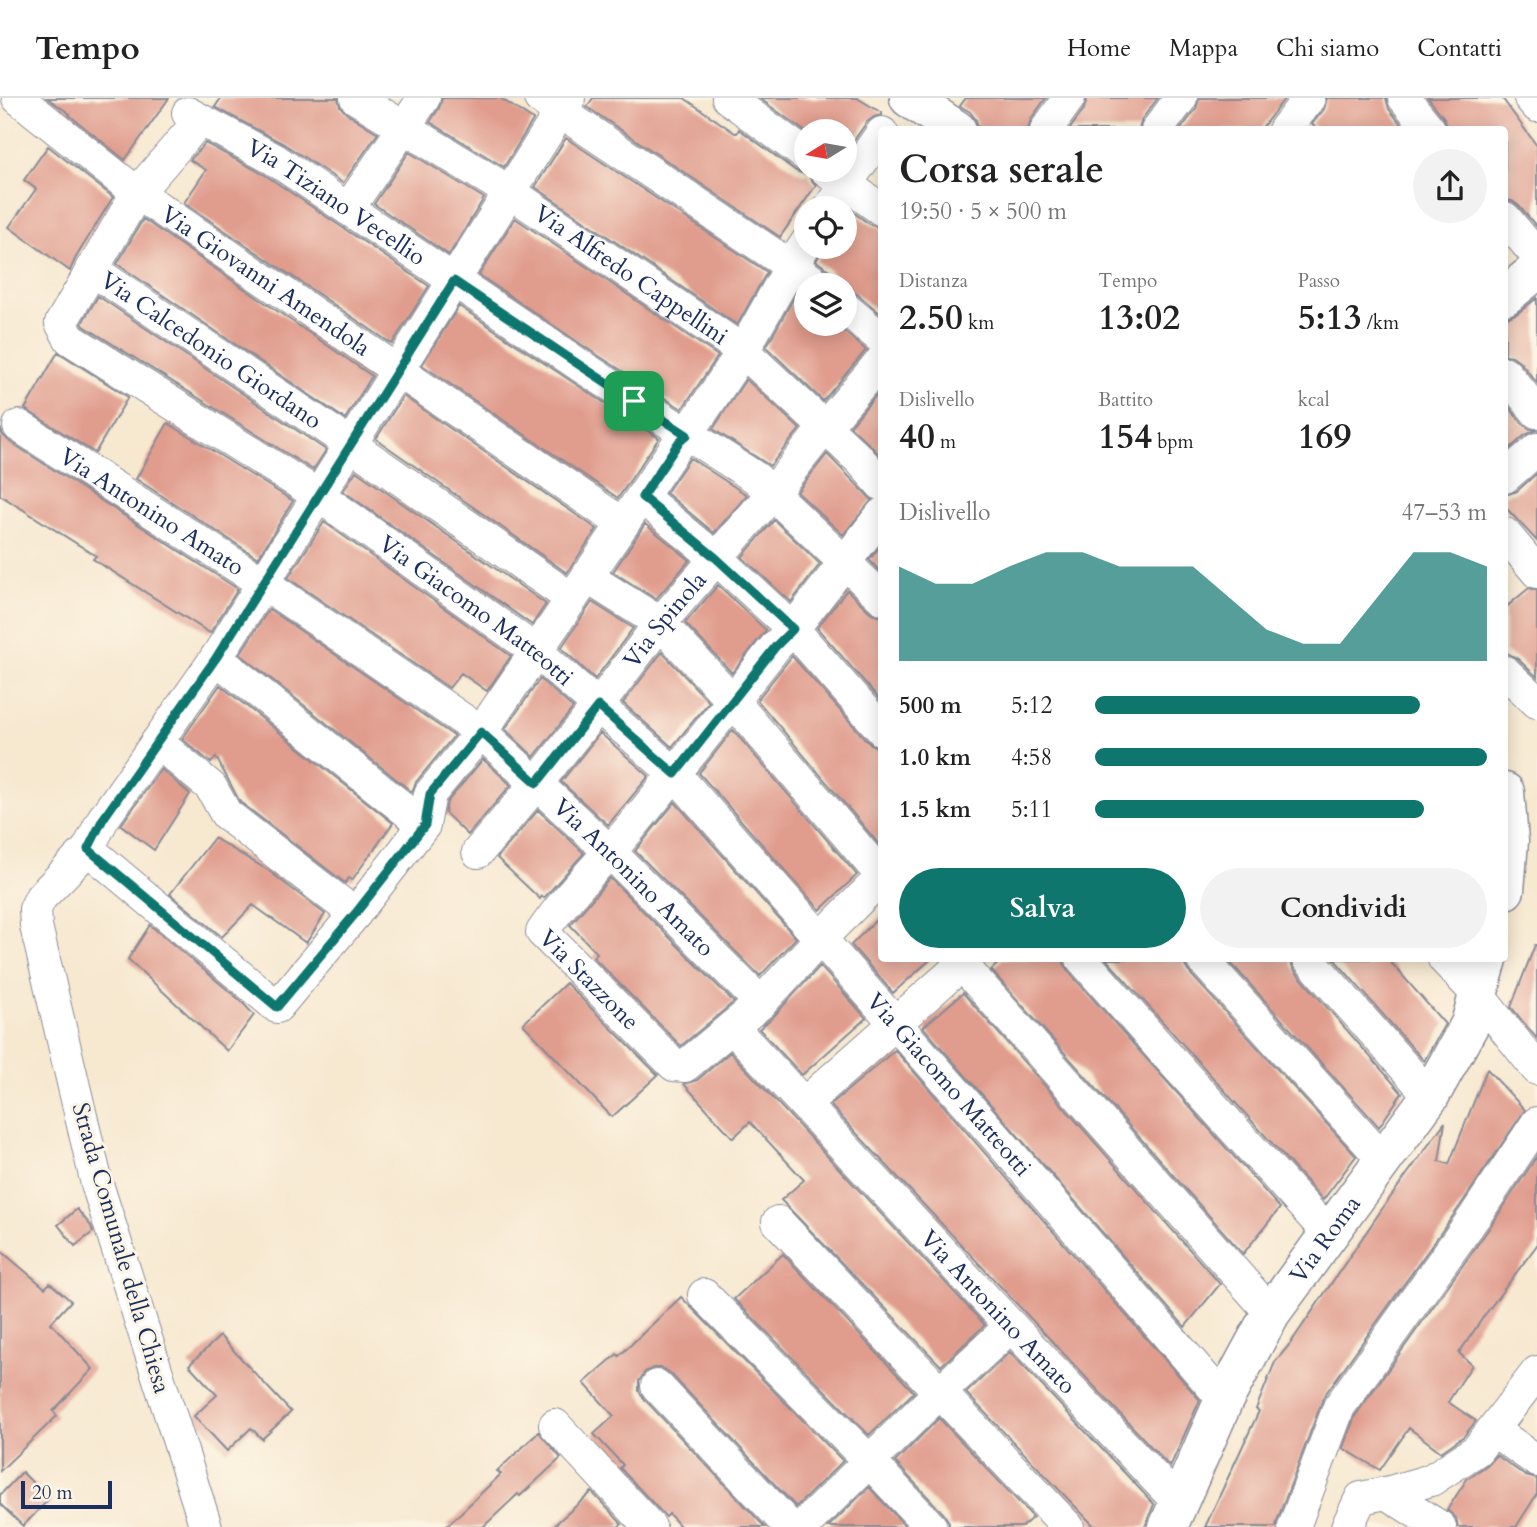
<!DOCTYPE html>
<html lang="it">
<meta charset="utf-8">
<style>
:root{--surface:#fff;--page:#f2f2f2;--text:#222;--muted:#767676;--line:#e0e0e0;--accent:#0f766e}
body{margin:0;font-family:Cardo,serif;background:var(--page);color:var(--text);height:100vh;display:flex;flex-direction:column;font-size:26px;white-space:nowrap}
*{box-sizing:border-box;margin:0}
p{font-size:23px;color:var(--muted)}
.icon{flex:none;width:38px;height:38px;fill:none;stroke:currentColor;stroke-width:2;stroke-linecap:round;stroke-linejoin:round}
.map{position:relative;flex:1;overflow:hidden}
.drawer{position:absolute;left:878px;top:28px;width:630px;height:836px;display:flex;flex-direction:column;background:var(--surface);border-radius:7px;box-shadow:0 4px 18px #0003}
.drawer>*{flex:none}
.needle{width:46px;rotate:259deg}
.controls{position:absolute;left:794px;top:21px;display:grid;gap:14px}
.controls a{display:grid;place-items:center;width:63px;height:63px;border-radius:50%;background:var(--surface);box-shadow:0 4px 18px #0003;font-size:35px}
.scale{position:absolute;left:21px;bottom:18px;width:91px;box-sizing:border-box;padding-left:7px;border:4px solid #1b2f5e;border-top:0;font-size:19px;line-height:24px;white-space:nowrap;color:#1b2f5e;-webkit-text-stroke:5px #fcf5e5;paint-order:stroke}
.pin{position:absolute;display:grid;place-items:center;width:60px;height:60px;color:#fff;margin:-30px;border-radius:14px;box-shadow:0 4px 10px #0006}
.round{display:grid;place-items:center;flex:none;width:74px;height:74px;border-radius:37px;background:var(--page)}
.summary{display:flex;align-items:center;justify-content:space-between;height:119px;padding:0 21px}
h1{font-size:38px;font-weight:700;line-height:52px}
.stats{display:grid;grid-template-columns:repeat(3,1fr);gap:10px;height:119px;padding:7px 21px}
.stats div{display:grid;align-content:center}
.stats b{font-size:35px;font-weight:700}
.stats small{font-size:19px;font-weight:400}
.stats p{font-size:19px}
.chart{height:196px;padding:14px 21px}
.chart p{display:flex;justify-content:space-between}
.chart svg{width:100%;height:126px;margin-top:7px;fill:var(--accent);opacity:.7}
.cta{display:flex;gap:14px;margin-top:auto;padding:14px 21px}
.cta a{flex:1;height:80px;border-radius:42px;background:var(--accent);color:#fff;font-size:28px;font-weight:700;line-height:80px;text-align:center}
.cta a+a{background:var(--page);color:var(--text)}
ul{padding:0 21px;list-style:none;font-size:23px}
li{display:grid;grid-template-columns:112px 84px 1fr;align-items:center;height:52px}
li i{height:18px;border-radius:9px;background:var(--accent)}
header{display:flex;align-items:center;gap:42px;box-sizing:border-box;height:98px;padding:0 35px;background:var(--surface);border-bottom:2px solid var(--line)}
header strong{font-size:33px}
nav{display:flex;gap:38px;margin-inline-start:auto;font-size:24px}
.map>svg:first-child{display:block}
.building{fill:#e09c8d}
.lines{fill:none;stroke-linecap:round;stroke-linejoin:round}
.minor-casing{stroke:#898c97;stroke-width:34}
.tertiary-casing{stroke:#898c97;stroke-width:41}
.minor{stroke:#fff;stroke-width:32}
.tertiary{stroke:#fff;stroke-width:38}
.route-casing{stroke:#fff;stroke-width:14}
.route{stroke:#0f766e;stroke-width:9}
.labels{text-anchor:middle;dominant-baseline:central;stroke-width:6;stroke-linejoin:round;paint-order:stroke}
.street-label{font-size:24px;fill:#1b2f5e;stroke:#fcf5e5}
</style>
<header>
<strong>Tempo</strong>
<nav><a>Home</a><a>Mappa</a><a>Chi siamo</a><a>Contatti</a></nav>
</header>
<div class="map">
<svg width="1537" height="1429" viewBox="0 0 1537 1429">
<rect width="100%" height="100%" fill="#fcf5e5"/>
<filter id="ink" filterUnits="userSpaceOnUse"><feTurbulence type="fractalNoise" baseFrequency=".0143" numOctaves="2"/><feDisplacementMap in="SourceGraphic" scale="14" xChannelSelector="R" yChannelSelector="G"/><feConvolveMatrix kernelMatrix="1 2 1 2 8 2 1 2 1" color-interpolation-filters="sRGB"/></filter>
<filter id="wash" filterUnits="userSpaceOnUse"><feTurbulence type="fractalNoise" baseFrequency=".00686" numOctaves="4" result="noise"/><feDisplacementMap in="SourceGraphic" scale="28" xChannelSelector="R" yChannelSelector="G"/><feGaussianBlur stdDeviation="1.57" result="paint"/><feColorMatrix in="noise" values="0 0 0 0 0 0 0 0 0 0 0 0 0 0 0 0 0 1.4 0 .05"/><feComposite in="paint" operator="in"/></filter>
<g filter="url(#wash)">
<rect width="100%" height="100%" fill="#f7e8d0"/>
<g id="blocks">
<!-- building -->
<path class="building" d="M 47,0 L 169,0 L 125,62 L 69,17 L 70,16 Z
M 221,0 L 338,0 L 340,8 L 346,15 L 378,35 L 343,85 L 284,46 L 215,9 Z
M 442,0 L 500,0 L 533,22 L 504,69 L 430,24 L 439,10 Z
M 593,0 L 684,0 L 735,35 L 737,35 L 739,31 L 796,73 L 804,76 L 809,76 L 810,80 L 816,87 L 780,139 L 587,9 Z
M 759,0 L 857,0 L 882,15 L 882,17 L 874,19 L 867,24 L 845,55 L 845,33 L 807,33 L 807,35 Z
M 966,0 L 1046,0 L 1031,21 L 1028,32 L 979,32 L 976,22 L 970,14 L 960,8 Z
M 1087,0 L 1158,0 L 1142,21 L 1139,32 L 1069,32 L 1084,11 Z
M 1199,0 L 1285,0 L 1260,32 L 1180,32 L 1196,11 Z
M 1327,0 L 1386,0 L 1389,11 L 1406,32 L 1317,32 L 1312,26 L 1324,11 Z
M 1428,0 L 1502,0 L 1537,48 L 1537,129 L 1519,108 L 1512,103 L 1505,102 L 1505,32 L 1448,32 L 1444,20 Z
M 566,40 L 767,174 L 737,227 L 535,89 Z
M 205,45 L 265,77 L 429,188 L 392,246 L 184,105 L 206,72 L 190,62 Z
M 48,48 L 113,99 L 75,161 L 70,173 L 9,129 L 36,91 L 24,82 Z
M 409,54 L 484,100 L 449,157 L 374,106 Z
M 850,112 L 871,127 L 882,130 L 882,217 L 857,196 L 845,192 L 845,187 L 837,187 L 835,178 L 829,172 L 816,163 L 824,149 L 845,149 L 845,119 Z
M 515,120 L 718,258 L 682,311 L 591,253 L 479,177 Z
M 143,121 L 372,278 L 345,321 L 117,166 Z
M 797,194 L 807,201 L 807,226 L 835,226 L 866,252 L 823,303 L 766,249 Z
M 98,198 L 326,352 L 313,372 L 84,228 L 82,225 Z
M 1537,200 L 1537,285 L 1519,263 L 1512,258 L 1505,257 L 1505,219 L 1509,219 L 1518,215 Z
M 459,208 L 571,283 L 659,340 L 618,400 L 422,267 Z
M 58,254 L 128,299 L 95,355 L 25,311 Z
M 746,281 L 800,331 L 770,368 L 713,331 Z
M 882,290 L 882,359 L 850,328 Z
M 403,298 L 597,431 L 567,475 L 376,341 Z
M 1505,304 L 1523,326 L 1530,331 L 1537,332 L 1525,337 L 1505,355 Z
M 168,325 L 293,403 L 258,460 L 136,381 Z
M 0,330 L 3,337 L 9,343 L 238,491 L 210,535 L 93,461 L 96,458 L 0,397 Z
M 827,356 L 872,402 L 843,437 L 797,394 Z
M 690,360 L 747,397 L 714,435 L 666,395 Z
M 356,373 L 546,506 L 532,527 L 343,393 Z
M 1537,375 L 1537,443 L 1505,409 L 1505,397 L 1517,393 Z
M 774,422 L 820,466 L 791,504 L 742,459 Z
M 324,424 L 511,558 L 487,593 L 461,575 L 449,590 L 288,480 Z
M 645,426 L 690,462 L 656,501 L 613,474 Z
M 882,446 L 882,475 L 869,462 Z
M 718,487 L 766,532 L 732,575 L 685,525 Z
M 1529,490 L 1537,492 L 1537,579 L 1518,561 L 1505,554 L 1505,510 Z
M 847,492 L 869,513 L 877,518 L 882,518 L 882,604 L 817,530 Z
M 592,504 L 633,530 L 595,581 L 561,550 Z
M 269,511 L 454,638 L 416,684 L 412,694 L 240,556 Z
M 662,554 L 709,604 L 672,649 L 623,605 Z
M 792,558 L 868,644 L 876,649 L 882,650 L 882,750 L 757,602 Z
M 540,581 L 573,610 L 534,659 L 505,631 Z
M 220,587 L 393,725 L 352,782 L 349,780 L 345,785 L 240,704 L 216,659 L 211,665 L 182,641 Z
M 733,632 L 857,777 L 820,812 L 699,675 Z
M 600,635 L 649,678 L 608,727 L 561,684 Z
M 483,661 L 511,687 L 468,737 L 445,715 L 447,704 Z
M 161,671 L 190,696 L 154,752 L 121,727 Z
M 675,704 L 796,840 L 760,878 L 635,753 Z
M 538,712 L 584,755 L 544,800 L 542,798 L 540,801 L 497,760 Z
M 214,740 L 269,773 L 325,816 L 306,845 L 253,807 L 222,839 L 170,796 Z
M 610,780 L 734,904 L 681,948 L 593,859 L 597,855 L 570,827 Z
M 882,816 L 882,861 L 931,861 L 893,895 L 851,847 Z
M 150,827 L 241,903 L 254,917 L 227,953 L 128,861 Z
M 1535,847 L 1537,847 L 1537,941 L 1511,909 Z
M 1003,861 L 1064,861 L 1064,865 L 1068,873 L 1280,1110 L 1243,1156 L 991,872 Z
M 1106,861 L 1184,861 L 1184,866 L 1188,873 L 1356,1058 L 1323,1102 Z
M 1227,861 L 1291,861 L 1291,865 L 1295,873 L 1402,995 L 1379,1029 Z
M 1334,861 L 1388,861 L 1445,926 L 1424,963 Z
M 820,868 L 866,920 L 802,977 L 759,931 L 774,918 Z
M 566,885 L 658,977 L 612,1019 L 523,926 Z
M 963,895 L 1220,1186 L 1185,1229 L 923,929 Z
M 895,952 L 1200,1302 L 1170,1369 L 830,1007 Z
M 730,954 L 985,1227 L 941,1268 L 781,1102 L 804,1082 L 750,1024 L 733,1040 L 684,986 L 697,982 Z
M 1487,971 L 1525,1012 L 1460,1108 L 1324,1298 L 1277,1423 L 1276,1429 L 1205,1429 L 1259,1313 L 1256,1311 L 1275,1264 L 1290,1246 L 1382,1111 L 1445,1024 L 1439,1063 L 1449,1066 Z
M 1537,1058 L 1537,1147 L 1484,1218 L 1459,1255 L 1472,1267 L 1448,1304 L 1476,1323 L 1464,1338 L 1441,1354 L 1409,1330 L 1380,1372 L 1343,1350 L 1355,1318 L 1490,1129 Z
M 77,1111 L 91,1128 L 93,1134 L 75,1148 L 58,1127 Z
M 0,1152 L 45,1190 L 50,1185 L 71,1203 L 51,1225 L 93,1271 L 53,1313 L 57,1318 L 0,1373 Z
M 783,1156 L 914,1294 L 869,1337 L 734,1201 Z
M 681,1199 L 843,1363 L 796,1409 L 670,1275 L 662,1270 L 653,1270 L 645,1274 L 639,1283 L 639,1293 L 644,1301 L 765,1429 L 681,1429 L 669,1416 L 666,1419 L 649,1401 L 620,1370 L 623,1367 L 594,1336 L 614,1318 L 584,1285 L 617,1256 L 619,1258 Z
M 220,1238 L 291,1314 L 262,1341 L 251,1330 L 227,1353 L 194,1318 L 217,1297 L 189,1267 Z
M 1010,1254 L 1154,1406 L 1145,1429 L 1095,1429 L 966,1295 Z
M 939,1320 L 1033,1419 L 1022,1429 L 949,1429 L 949,1424 L 944,1416 L 895,1364 Z
M 539,1334 L 561,1360 L 520,1398 L 518,1396 L 483,1429 L 446,1429 L 501,1376 L 497,1373 Z
M 1496,1357 L 1526,1378 L 1537,1381 L 1537,1396 L 1516,1429 L 1458,1429 L 1456,1420 L 1447,1412 L 1467,1381 L 1487,1367 Z
M 22,1374 L 49,1401 L 23,1428 L 0,1406 L 0,1397 Z
M 869,1389 L 906,1429 L 828,1429 Z
M 592,1394 L 622,1426 L 618,1429 L 552,1429 Z"/>
</g>
</g>
<g filter="url(#ink)">
<use href="#blocks" fill-opacity="0" stroke="#898c97" stroke-width="2"/>
<g class="lines">
<defs>
<g id="minor">
<path id="s1" d="M 18,0 L 137,95 L 623,426"/>
<path id="s2" d="M 356,0 L 510,94 L 743,253 L 860,362 L 882,387"/>
<path d="M 540,0 L 819,187"/>
<path d="M 728,0 L 807,58"/>
<path d="M 1404,0 L 1430,32"/>
<path d="M 1530,0 L 1537,8"/>
<path id="s3" d="M 188,15 L 274,61 L 581,268 L 756,380 L 882,500"/>
<path id="s4" d="M 200,22 L 137,95 L 61,225 L 70,241 L 318,397 L 536,553 L 675,676 L 1001,1045 L 1224,1302"/>
<path d="M 1046,32 L 1069,0"/>
<path d="M 1157,32 L 1181,0"/>
<path d="M 1284,32 L 1309,0"/>
<path d="M 826,72 L 882,112"/>
<path d="M 829,110 L 882,35"/>
<path d="M 348,111 L 424,0"/>
<path d="M 1505,120 L 1537,158"/>
<path id="s5" d="M 91,171 L 350,346 L 572,501"/>
<path d="M 845,210 L 882,241"/>
<path d="M 1505,275 L 1537,314"/>
<path id="s6" d="M 19,328 L 263,485 L 481,634 L 610,754 L 761,905"/>
<path d="M 1505,379 L 1537,351"/>
<path d="M 642,399 L 716,460 L 793,531 L 882,632"/>
<path id="s7" d="M 882,416 L 793,531 L 776,548 C 728,609 681,669 632,728 C 602,764 568,796 542,834 L 674,967 L 685,968 L 761,905 L 821,840 L 882,779"/>
<path d="M 1505,436 L 1537,474"/>
<path d="M 587,479 L 660,525 L 733,603 L 882,778"/>
<path d="M 216,560 L 424,727"/>
<path d="M 1505,574 L 1537,604"/>
<path d="M 157,644 L 211,689 L 226,716 L 355,816"/>
<path d="M 88,751 L 277,909 L 355,816 L 424,727 L 430,696 L 481,634 L 679,344 L 687,337 L 743,253 L 791,168 L 807,144"/>
<path id="s8" d="M 478,754 L 537,685 L 598,608 L 660,525 L 772,396 L 825,329 L 882,262"/>
<path d="M 957,861 L 1271,1215"/>
<path d="M 1082,861 L 1164,954 L 1329,1136"/>
<path d="M 1202,861 L 1383,1061"/>
<path d="M 1309,861 L 1430,998"/>
<path d="M 1444,861 L 1479,898 L 1537,971"/>
<path id="s9" d="M 732,929 L 1011,1228 L 1179,1405"/>
<path d="M 804,1006 L 968,861"/>
<path d="M 778,1124 L 1068,1429"/>
<path d="M 704,1197 L 870,1364 L 931,1429"/>
<path d="M 657,1288 L 790,1429"/>
<path d="M 555,1327 L 650,1429"/>
<path d="M 1493,1332 L 1537,1363"/>
<path d="M 1386,1395 L 1431,1382 L 1477,1352 L 1537,1274"/>
<path d="M 206,1429 L 97,1086 L 36,828 L 35,811 L 41,799 L 88,751 L 103,721 L 216,560 L 569,0"/>
<path d="M 802,1429 L 939,1295 L 1011,1228"/>
<path d="M 1294,1429 L 1339,1309 L 1475,1118 L 1537,1025"/>
<path d="M 1347,1429 L 1361,1400 L 1386,1395 L 1440,1429"/>
</g>
<g id="tertiary">
<path d="M 909,0 L 957,32"/>
<path d="M 1505,198 L 1537,172"/>
<path d="M 1505,694 L 1509,743 L 1505,792"/>
<path id="s10" d="M 1168,1429 L 1224,1302 L 1271,1215 L 1430,998 L 1470,926 L 1488,861"/>
</g>
</defs>
<!-- minor casing -->
<use href="#minor" class="minor-casing"/>
<!-- tertiary casing -->
<use href="#tertiary" class="tertiary-casing"/>
<!-- minor -->
<use href="#minor" class="minor"/>
<!-- tertiary -->
<use href="#tertiary" class="tertiary"/>
</g>
</g>
<g class="lines" filter="url(#ink)">
<defs>
<path id="route" d="M 454,183 L 581,268 L 687,337 L 679,344 L 642,399 L 716,460 L 793,531 L 776,548 L 675,676 L 598,608 L 537,685 L 481,634 L 430,696 L 425,727 L 355,816 L 277,909 L 88,751 L 103,721 L 216,560 Z"/>
</defs>
<!-- route casing -->
<use href="#route" class="route-casing"/>
<!-- route -->
<use href="#route" class="route"/>
</g>
<g class="labels">
<!-- street labels -->
<g class="street-label">
<text stroke="none"><textPath href="#s3" startOffset="173">Via Tiziano Vecellio</textPath></text>
<text stroke="none"><textPath href="#s2" startOffset="327">Via Alfredo Cappellini</textPath></text>
<text stroke="none"><textPath href="#s1" startOffset="308">Via Giovanni Amendola</textPath></text>
<text stroke="none"><textPath href="#s5" startOffset="145">Via Calcedonio Giordano</textPath></text>
<text stroke="none"><textPath href="#s6" startOffset="158">Via Antonino Amato</textPath></text>
<text stroke="none"><textPath href="#s4" startOffset="754">Via Giacomo Matteotti</textPath></text>
<text stroke="none"><textPath href="#s8" startOffset="298">Via Spinola</textPath></text>
<text stroke="none"><textPath href="#s6" startOffset="765">Via Antonino Amato</textPath></text>
<text stroke="none"><textPath href="#s7" startOffset="606">Via Stazzone</textPath></text>
<text stroke="none"><textPath href="#s4" startOffset="1426">Via Giacomo Matteotti</textPath></text>
<text stroke="none"><textPath href="#s10" startOffset="329">Via Roma</textPath></text>
<text transform="translate(121 1150) rotate(74)">Strada Comunale della Chiesa</text>
<text stroke="none"><textPath href="#s9" startOffset="390">Via Antonino Amato</textPath></text>
</g>
</g>
</svg>
<div class="controls">
<a><svg class="needle" viewBox="-14 -14 28 28"><path d="M0-13l5 13h-10z" fill="#e53935"/><path d="M0 13l5-13h-10z" fill="#767676"/></svg></a>
<a><svg class="icon" aria-label="locate" viewBox="0 0 24 24"><circle cx="12" cy="12" r="6"/><path d="M12 2v4M12 18v4M2 12h4M18 12h4"/></svg></a>
<a><svg class="icon" aria-label="layers" viewBox="0 0 24 24"><path d="M12 4l9 5-9 5-9-5zM3 14l9 5 9-5"/></svg></a>
</div>
<div class="scale">20 m</div>
<div class="pin" style="left:634px;top:303px;background:#1e9e55"><svg class="icon" aria-label="arrive" viewBox="0 0 24 24"><path d="M6 21V4h12l-3 4 3 4H6"/></svg></div>
<section class="drawer">
<div class="summary"><div><h1>Corsa serale</h1><p>19:50 · 5 × 500 m</p></div><a class="round"><svg class="icon" aria-label="share" viewBox="0 0 24 24"><path d="M12 15V3M7 8l5-5 5 5M5 13v7h14v-7"/></svg></a></div>
<div class="stats">
<div><p>Distanza</p><b>2.50<small> km</small></b></div>
<div><p>Tempo</p><b>13:02</b></div>
<div><p>Passo</p><b>5:13<small> /km</small></b></div>
</div>
<div class="stats">
<div><p>Dislivello</p><b>40<small> m</small></b></div>
<div><p>Battito</p><b>154<small> bpm</small></b></div>
<div><p>kcal</p><b>169</b></div>
</div>
<div class="chart"><p><span>Dislivello</span>47–53 m</p>
<svg viewBox="0 0 160 44" preserveAspectRatio="none"><path d="M0 44V11L10 17L20 17L30 11L40 6L50 6L60 11L70 11L80 11L90 22L100 33L110 38L120 38L130 22L140 6L150 6L160 11V44z"/></svg>
</div>
<ul>
<li><b>500 m</b>5:12<i style="width:83%"></i></li>
<li><b>1.0 km</b>4:58<i style="width:100%"></i></li>
<li><b>1.5 km</b>5:11<i style="width:84%"></i></li>
</ul>
<div class="cta"><a>Salva</a><a>Condividi</a></div>
</section>
</div>
